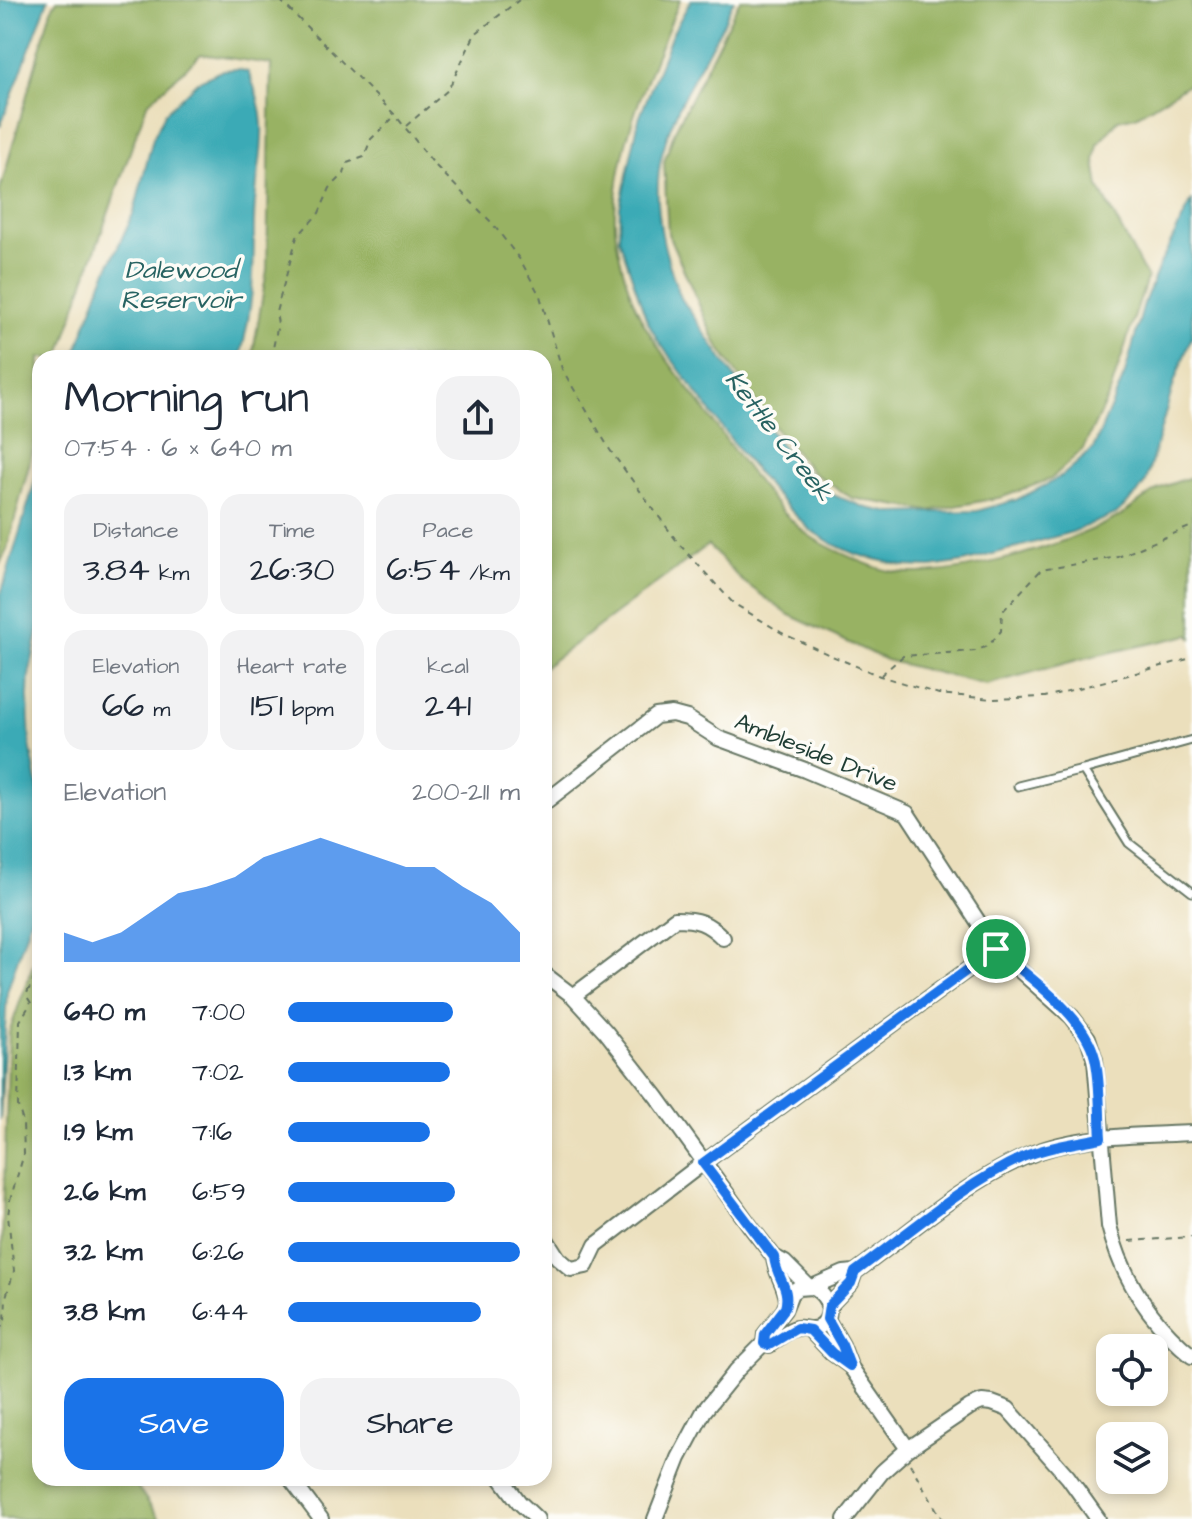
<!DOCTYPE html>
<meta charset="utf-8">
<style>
:root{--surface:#fff;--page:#f2f2f3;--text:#1f2937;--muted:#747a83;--accent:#1a73e8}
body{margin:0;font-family:"Architects Daughter",sans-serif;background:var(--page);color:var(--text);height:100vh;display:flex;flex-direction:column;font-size:30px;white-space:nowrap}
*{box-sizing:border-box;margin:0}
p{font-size:26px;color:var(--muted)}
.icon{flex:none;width:44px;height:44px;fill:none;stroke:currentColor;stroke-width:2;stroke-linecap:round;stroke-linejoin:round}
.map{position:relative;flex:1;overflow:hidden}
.details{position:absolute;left:32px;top:350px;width:520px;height:1136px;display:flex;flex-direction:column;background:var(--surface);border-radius:24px;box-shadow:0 4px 12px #0003}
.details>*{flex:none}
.fabs{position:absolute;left:1096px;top:1334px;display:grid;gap:16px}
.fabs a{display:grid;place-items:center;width:72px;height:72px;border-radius:16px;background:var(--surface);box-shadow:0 4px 12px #0003;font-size:40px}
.pin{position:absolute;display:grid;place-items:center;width:68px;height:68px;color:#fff;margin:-34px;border:4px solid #fff;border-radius:50%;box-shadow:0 2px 8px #0007}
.round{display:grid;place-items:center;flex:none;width:84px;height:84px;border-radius:24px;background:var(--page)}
.headline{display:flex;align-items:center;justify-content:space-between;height:136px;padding:0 32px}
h1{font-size:44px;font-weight:600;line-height:60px}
.metrics{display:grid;grid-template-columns:repeat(3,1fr);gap:12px;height:136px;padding:8px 32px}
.metrics div{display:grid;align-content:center;border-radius:20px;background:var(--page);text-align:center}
.metrics b{font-size:34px;font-weight:600}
.metrics small{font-size:22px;font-weight:400}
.metrics p{font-size:22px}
.chart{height:224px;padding:16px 32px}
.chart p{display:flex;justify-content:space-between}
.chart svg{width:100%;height:144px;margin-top:8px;fill:var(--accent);opacity:.7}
.primary-button{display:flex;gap:16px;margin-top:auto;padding:16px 32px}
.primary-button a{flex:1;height:92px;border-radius:24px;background:var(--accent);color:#fff;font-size:32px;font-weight:600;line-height:92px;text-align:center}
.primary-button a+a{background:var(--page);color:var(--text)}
ul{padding:0 32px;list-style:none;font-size:26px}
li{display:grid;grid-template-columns:128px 96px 1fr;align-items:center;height:60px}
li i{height:20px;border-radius:10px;background:var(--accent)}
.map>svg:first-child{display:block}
.forest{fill:#98b263;stroke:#5c784c;stroke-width:2}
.water{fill:#3aaab6;stroke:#2c7475;stroke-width:2}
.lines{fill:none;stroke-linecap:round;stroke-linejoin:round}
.lane-casing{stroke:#667664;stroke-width:11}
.street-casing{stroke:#667664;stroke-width:18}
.path{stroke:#667664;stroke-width:2;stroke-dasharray:6 6;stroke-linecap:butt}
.lane{stroke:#fff;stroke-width:7}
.street{stroke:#fff;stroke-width:14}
.route-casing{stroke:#fff;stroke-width:16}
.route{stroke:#1a73e8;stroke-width:10}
.labels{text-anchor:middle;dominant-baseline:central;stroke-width:7;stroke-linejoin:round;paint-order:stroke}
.street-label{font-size:24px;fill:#1f3d34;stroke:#fdfcf7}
.water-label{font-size:26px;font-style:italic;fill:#286362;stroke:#fdfcf7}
</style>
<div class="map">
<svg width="1192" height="1519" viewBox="0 0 1192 1519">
<rect width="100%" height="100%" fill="#fdfcf7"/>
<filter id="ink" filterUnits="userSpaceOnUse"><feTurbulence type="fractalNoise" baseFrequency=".0125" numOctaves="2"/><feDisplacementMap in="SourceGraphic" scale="16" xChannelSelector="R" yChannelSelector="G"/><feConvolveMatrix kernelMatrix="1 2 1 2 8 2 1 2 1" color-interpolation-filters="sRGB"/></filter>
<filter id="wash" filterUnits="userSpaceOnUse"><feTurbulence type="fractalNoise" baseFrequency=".006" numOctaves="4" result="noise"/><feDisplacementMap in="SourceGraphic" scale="32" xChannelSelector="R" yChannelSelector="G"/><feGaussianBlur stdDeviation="1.8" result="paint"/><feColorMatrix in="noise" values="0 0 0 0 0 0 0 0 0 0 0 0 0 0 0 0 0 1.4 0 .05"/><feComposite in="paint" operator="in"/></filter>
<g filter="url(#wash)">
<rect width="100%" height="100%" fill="#ebdfbc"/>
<!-- forest -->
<path class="forest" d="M 57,0 L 680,0 C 652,68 618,138 615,213 C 613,242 628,293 641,318 C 659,352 684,382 707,413 C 734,451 771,506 807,534 C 823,546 872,568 890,571 C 948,582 1067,545 1118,517 C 1133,508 1147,494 1163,487 C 1172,483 1183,480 1192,477 L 1192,638 L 1189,635 L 1085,658 L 986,685 L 886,660 L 789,615 L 740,579 L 708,545 L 544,667 L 544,358 L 252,358 L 267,270 L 271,64 L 201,54 L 147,104 L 85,279 L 59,358 L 40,358 L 40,423 L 7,549 L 0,564 L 0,190 L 51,10 Z
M 740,0 L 1192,0 L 1192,82 L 1136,116 L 1118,120 L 1098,144 L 1095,161 L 1099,187 L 1147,278 L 1110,393 L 1083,449 L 1051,479 L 1003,497 L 929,511 L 852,498 L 812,472 L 765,416 L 715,341 L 668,234 L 664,162 L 675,130 Z
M 40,945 L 40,1478 L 131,1478 L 160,1519 L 0,1519 L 0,1307 L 9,1033 Z"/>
<!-- water -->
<path class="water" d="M 0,0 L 48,0 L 0,127 Z
M 691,0 L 734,0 C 729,9 726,19 721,28 C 697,72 660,130 658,182 C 656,220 667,263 681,298 L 779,443 L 802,468 L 833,495 L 867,508 L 892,513 L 977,511 L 1016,500 L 1044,486 L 1062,476 L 1093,449 L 1125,374 L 1145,300 L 1160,264 L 1192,200 L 1192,336 L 1174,383 L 1146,481 L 1137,494 L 1116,514 L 1072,532 L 964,562 L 931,567 L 903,566 L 855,554 L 833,544 L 810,530 L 773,492 L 743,456 L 657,339 L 646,318 L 619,238 L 620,207 L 639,119 L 672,34 Z
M 238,69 L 248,72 C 276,131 254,165 254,223 C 254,275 253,307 240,358 L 74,358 L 103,279 L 134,212 L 153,138 L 165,113 L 197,82 L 223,70 Z
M 40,465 L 40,623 L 29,676 L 28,697 L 30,744 L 40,800 L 40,878 L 37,899 L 7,992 L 0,1120 L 0,597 Z"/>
</g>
<g filter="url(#ink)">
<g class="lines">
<defs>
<path id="lane" d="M 1192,740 L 1083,770 L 1129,843 L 1192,892
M 1018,786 L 1083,770"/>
<path id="street" d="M 544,803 L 656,716 L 672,714 L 687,718 L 718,738 L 805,770 L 907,813 L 996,949 L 1072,1017 L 1088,1038 L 1095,1060 L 1109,1226 C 1122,1278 1151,1322 1192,1356
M 544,974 L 573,996 L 606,1032 L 657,1097 L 753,1230 L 774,1257 L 785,1263 L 808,1286
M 573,996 L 675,919 C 697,919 707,922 723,938
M 544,1236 L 558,1258 L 571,1269 L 586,1266 L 596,1245 L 703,1163 L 996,949
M 774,1257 C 775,1274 786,1284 787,1301
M 829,1306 L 851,1283 L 855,1272
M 827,1319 L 842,1345 L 850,1366 L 908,1449
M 810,1330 L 832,1353 L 850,1366
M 764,1343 L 769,1345 C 777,1340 788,1329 797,1328 C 805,1327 809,1331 817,1328 C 837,1318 829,1295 812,1287
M 290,1478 L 321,1519
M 501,1478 L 519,1502 L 537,1519
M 655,1519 L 679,1458 L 704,1411 L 737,1370 L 764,1343 L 765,1334 L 784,1310 L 791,1293 L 798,1288 L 812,1287 L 844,1273 L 855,1272 C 909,1233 962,1185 1022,1158 C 1074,1134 1136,1136 1192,1133
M 845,1519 L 882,1472 L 908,1449 L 970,1407 L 982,1402 L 992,1403 L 1008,1409 L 1068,1477 L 1098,1519"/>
</defs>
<!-- lane casing -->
<use href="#lane" class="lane-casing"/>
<!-- street casing -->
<use href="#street" class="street-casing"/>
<!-- path -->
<path class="path" d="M 280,0 L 396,116 L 434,164 L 492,223 L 521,261 L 540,296 L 562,369 L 610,450 L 679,544 L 733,603 L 782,633 L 832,656 L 880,676 L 939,694 L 992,699 L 1045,697 L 1192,658
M 406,126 L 448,90 L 475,34 L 519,0
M 271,358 L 278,324 L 276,312 L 297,237 L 319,213 L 330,188 L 344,174 L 347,163 L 364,157 L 371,139 L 395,116
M 881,675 L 903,656 L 976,651 L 989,645 L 1001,631 L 1002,612 L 1041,570 L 1118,557 L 1192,526
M 1130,1241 L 1192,1237
M 0,1330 L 5,1322 L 6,1297 L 14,1271 L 8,1216 L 10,1200 L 24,1154 L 23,1122 L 18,1106 L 20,1021 L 31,1003 L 26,995 L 40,967
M 910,1464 L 942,1519"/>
<!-- lane -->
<use href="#lane" class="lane"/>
<!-- street -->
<use href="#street" class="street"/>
</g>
</g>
<g class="lines" filter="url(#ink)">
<defs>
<path id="route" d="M 996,949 C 1029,978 1084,1014 1095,1058 C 1101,1083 1099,1112 1101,1138 C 1075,1143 1047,1147 1023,1157 C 964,1184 907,1234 855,1272 L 851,1283 L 829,1306 L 827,1319 L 842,1345 L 850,1366 L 832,1353 L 810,1330 L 797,1328 L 769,1345 L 764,1343 L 765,1334 L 785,1308 C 791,1287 776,1278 774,1257 L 703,1163 Z"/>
</defs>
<!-- route casing -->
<use href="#route" class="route-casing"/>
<!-- route -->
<use href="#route" class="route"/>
</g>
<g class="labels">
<!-- street labels -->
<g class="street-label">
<text transform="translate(816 753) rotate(22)">Ambleside Drive</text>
</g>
<!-- water labels -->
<g class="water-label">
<text x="181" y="270">Dalewood<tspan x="181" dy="30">Reservoir</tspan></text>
<text transform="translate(779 436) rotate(52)">Kettle Creek</text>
</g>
</g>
</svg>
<div class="fabs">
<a><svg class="icon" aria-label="locate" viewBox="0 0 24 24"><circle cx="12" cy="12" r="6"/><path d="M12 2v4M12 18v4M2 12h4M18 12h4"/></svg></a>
<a><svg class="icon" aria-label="layers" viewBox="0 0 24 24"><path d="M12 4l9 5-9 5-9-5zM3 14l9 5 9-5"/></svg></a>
</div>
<div class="pin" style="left:996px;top:949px;background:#1e9e55"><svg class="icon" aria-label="arrive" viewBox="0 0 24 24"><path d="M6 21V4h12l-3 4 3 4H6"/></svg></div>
<section class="details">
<div class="headline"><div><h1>Morning run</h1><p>07:54 · 6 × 640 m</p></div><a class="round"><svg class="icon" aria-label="share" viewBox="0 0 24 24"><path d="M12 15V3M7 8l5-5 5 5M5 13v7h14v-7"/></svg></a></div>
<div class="metrics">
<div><p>Distance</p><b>3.84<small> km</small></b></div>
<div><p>Time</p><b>26:30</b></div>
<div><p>Pace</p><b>6:54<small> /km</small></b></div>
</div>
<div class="metrics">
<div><p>Elevation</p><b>66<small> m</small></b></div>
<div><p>Heart rate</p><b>151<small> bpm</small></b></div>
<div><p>kcal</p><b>241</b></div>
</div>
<div class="chart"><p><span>Elevation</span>200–211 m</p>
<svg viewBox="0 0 160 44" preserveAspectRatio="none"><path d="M0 44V35L10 38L20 35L30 29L40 23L50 21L60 18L70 12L80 9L90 6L100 9L110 12L120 15L130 15L140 21L150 26L160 35V44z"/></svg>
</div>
<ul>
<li><b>640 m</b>7:00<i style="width:71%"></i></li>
<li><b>1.3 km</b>7:02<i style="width:70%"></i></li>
<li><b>1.9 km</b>7:16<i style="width:61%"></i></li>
<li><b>2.6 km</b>6:59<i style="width:72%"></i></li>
<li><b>3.2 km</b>6:26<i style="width:100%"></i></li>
<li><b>3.8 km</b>6:44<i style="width:83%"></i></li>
</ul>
<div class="primary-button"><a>Save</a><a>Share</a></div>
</section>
</div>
